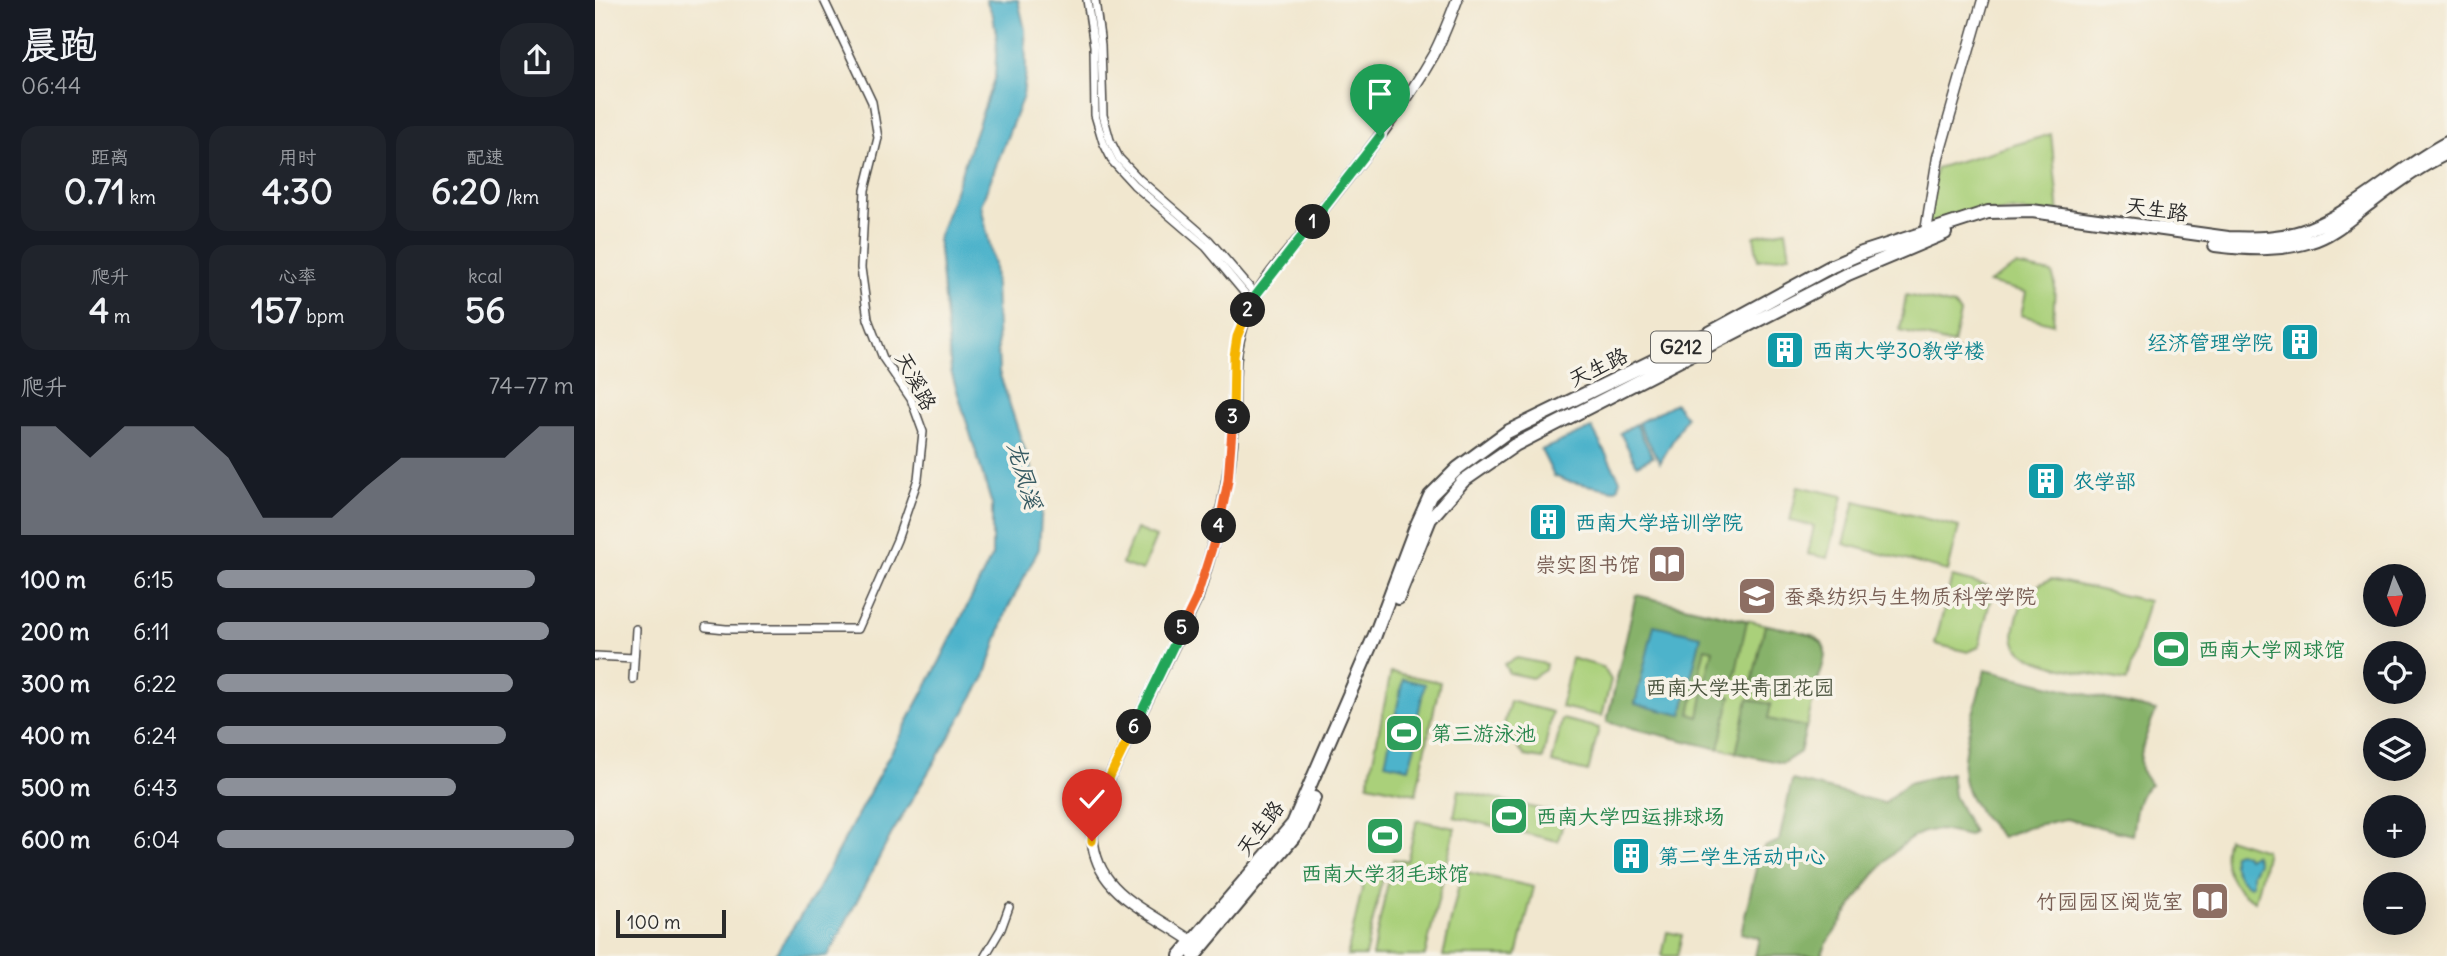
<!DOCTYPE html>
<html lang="zh">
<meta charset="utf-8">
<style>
:root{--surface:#171b24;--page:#20242c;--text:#f1f3f6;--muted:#9ea1a6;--accent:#8c9099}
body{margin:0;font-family:Delius,"LXGW WenKai TC",sans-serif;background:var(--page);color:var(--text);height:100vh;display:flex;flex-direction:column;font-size:26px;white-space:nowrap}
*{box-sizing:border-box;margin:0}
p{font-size:23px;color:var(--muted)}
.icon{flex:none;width:38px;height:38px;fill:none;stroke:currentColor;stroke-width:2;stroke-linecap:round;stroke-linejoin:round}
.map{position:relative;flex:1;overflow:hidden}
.drawer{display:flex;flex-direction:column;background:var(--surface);width:595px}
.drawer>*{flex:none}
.needle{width:46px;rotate:177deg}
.controls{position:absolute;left:1768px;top:564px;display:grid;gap:14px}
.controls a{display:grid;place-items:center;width:63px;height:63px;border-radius:50%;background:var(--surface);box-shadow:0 7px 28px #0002;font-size:35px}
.scale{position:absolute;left:21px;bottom:18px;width:110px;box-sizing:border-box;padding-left:7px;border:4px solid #2b2b2b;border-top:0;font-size:19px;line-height:24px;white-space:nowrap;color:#2b2b2b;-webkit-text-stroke:5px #f7f3e8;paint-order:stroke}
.pin{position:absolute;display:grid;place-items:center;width:60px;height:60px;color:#fff;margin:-72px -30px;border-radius:50% 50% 50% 0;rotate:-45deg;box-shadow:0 0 7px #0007}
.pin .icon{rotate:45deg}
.km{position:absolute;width:35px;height:35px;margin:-18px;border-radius:50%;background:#222;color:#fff;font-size:19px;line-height:35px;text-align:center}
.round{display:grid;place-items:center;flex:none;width:74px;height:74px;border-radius:28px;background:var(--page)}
.headline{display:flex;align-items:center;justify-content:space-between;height:119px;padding:0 21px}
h1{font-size:38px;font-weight:800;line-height:52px}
.metrics{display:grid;grid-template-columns:repeat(3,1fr);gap:10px;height:119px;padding:7px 21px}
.metrics div{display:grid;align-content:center;border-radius:18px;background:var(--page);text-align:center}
.metrics b{font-size:35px;font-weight:800}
.metrics small{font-size:19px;font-weight:400}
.metrics p{font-size:19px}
.chart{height:196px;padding:14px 21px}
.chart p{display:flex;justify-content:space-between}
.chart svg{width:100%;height:126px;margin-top:7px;fill:var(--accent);opacity:.7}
ul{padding:0 21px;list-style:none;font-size:23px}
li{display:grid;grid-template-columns:112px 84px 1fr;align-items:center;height:52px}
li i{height:18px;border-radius:9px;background:var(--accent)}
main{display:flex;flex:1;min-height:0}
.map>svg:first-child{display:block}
.green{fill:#aad07a;stroke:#6a7e52;stroke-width:2}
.forest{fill:#87b26a;stroke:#596e4a;stroke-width:2;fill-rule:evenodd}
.water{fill:#4db3cb;stroke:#3c6f7b;stroke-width:2}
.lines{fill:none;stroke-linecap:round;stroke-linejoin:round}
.street-casing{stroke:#494744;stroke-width:10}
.secondary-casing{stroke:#494744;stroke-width:13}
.highway-casing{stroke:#494744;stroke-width:16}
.street{stroke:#fff;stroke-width:7}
.secondary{stroke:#fff;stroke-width:10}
.highway{stroke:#fff;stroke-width:12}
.split-1-casing{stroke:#fff;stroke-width:14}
.split-2-casing{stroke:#fff;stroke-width:14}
.split-3-casing{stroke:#fff;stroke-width:14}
.split-4-casing{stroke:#fff;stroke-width:14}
.split-5-casing{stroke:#fff;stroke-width:14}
.split-6-casing{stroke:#fff;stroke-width:14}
.split-7-casing{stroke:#fff;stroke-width:14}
.split-1{stroke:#22a559;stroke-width:9}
.split-2{stroke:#22a559;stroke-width:9}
.split-3{stroke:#f5b400;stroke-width:9}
.split-4{stroke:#f0652b;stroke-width:9}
.split-5{stroke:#f0652b;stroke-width:9}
.split-6{stroke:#22a559;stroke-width:9}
.split-7{stroke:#f5b400;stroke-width:9}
.labels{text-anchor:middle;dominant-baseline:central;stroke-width:7;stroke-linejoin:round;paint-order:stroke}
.shield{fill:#f7f3e8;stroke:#686764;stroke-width:2}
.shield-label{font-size:19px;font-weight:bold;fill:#2b2b2b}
.street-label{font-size:21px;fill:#2b2b2b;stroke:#f7f3e8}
.culture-label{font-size:21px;fill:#0d838f;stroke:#f7f3e8;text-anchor:start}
.education-label{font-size:21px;fill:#785e54;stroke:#f7f3e8;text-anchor:end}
.leisure-label{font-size:21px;fill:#27864d;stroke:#f7f3e8;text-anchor:start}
.park-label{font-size:21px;fill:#4b543f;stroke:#f7f3e8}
.water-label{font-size:23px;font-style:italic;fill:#375b63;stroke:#f7f3e8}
</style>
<main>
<section class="drawer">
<div class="headline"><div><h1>晨跑</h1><p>06:44</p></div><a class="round"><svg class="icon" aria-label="share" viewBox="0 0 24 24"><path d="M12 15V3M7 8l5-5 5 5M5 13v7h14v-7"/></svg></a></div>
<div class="metrics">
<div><p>距离</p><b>0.71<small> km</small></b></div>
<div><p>用时</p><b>4:30</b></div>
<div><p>配速</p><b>6:20<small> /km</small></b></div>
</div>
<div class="metrics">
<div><p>爬升</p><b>4<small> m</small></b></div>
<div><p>心率</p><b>157<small> bpm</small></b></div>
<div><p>kcal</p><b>56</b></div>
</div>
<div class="chart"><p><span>爬升</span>74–77 m</p>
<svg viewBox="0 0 160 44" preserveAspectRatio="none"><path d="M0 44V6L10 6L20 17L30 6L40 6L50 6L60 17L70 38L80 38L90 38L100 27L110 17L120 17L130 17L140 17L150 6L160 6V44z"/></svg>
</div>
<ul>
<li><b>100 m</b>6:15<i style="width:89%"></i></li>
<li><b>200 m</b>6:11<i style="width:93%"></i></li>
<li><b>300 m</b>6:22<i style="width:83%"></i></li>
<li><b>400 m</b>6:24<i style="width:81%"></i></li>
<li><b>500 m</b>6:43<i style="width:67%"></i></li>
<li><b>600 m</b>6:04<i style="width:100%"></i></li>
</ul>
</section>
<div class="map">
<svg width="1852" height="956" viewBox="0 0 1852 956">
<rect width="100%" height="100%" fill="#f7f3e8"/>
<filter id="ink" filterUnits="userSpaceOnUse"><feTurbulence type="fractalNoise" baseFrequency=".0143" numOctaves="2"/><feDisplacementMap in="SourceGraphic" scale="14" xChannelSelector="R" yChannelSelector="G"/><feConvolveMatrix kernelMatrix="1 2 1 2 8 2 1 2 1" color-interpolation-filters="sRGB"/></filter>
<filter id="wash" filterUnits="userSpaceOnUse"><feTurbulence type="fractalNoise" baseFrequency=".00686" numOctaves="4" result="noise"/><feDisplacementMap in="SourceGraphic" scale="28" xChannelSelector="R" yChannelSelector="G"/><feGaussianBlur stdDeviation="1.57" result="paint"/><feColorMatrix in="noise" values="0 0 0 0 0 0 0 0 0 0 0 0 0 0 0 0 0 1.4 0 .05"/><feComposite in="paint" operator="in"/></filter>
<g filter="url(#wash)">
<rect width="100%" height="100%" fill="#f1e7cf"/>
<!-- green -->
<path class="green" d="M 1456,134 L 1464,215 L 1413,210 L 1331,231 L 1341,168 Z
M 1191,230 L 1195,255 L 1163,260 L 1159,236 Z
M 1421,266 L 1457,273 L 1460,283 L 1458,324 L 1426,315 L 1431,292 L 1393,283 Z
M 1311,295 L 1359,306 L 1365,313 L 1358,344 L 1305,331 Z
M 1203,486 L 1248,496 L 1233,558 L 1213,554 L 1219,526 L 1195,521 Z
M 1260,501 L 1364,527 L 1353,571 L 1249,544 Z
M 541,529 L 561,537 L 547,571 L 527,564 Z
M 1357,577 L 1393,586 L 1397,593 L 1384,647 L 1373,652 L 1340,644 Z
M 1456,579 L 1553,601 L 1532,681 C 1509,676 1437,666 1424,649 C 1416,639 1420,628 1422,618 C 1427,598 1437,586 1456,579 Z
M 1041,595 L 1217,635 L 1227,642 L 1230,653 L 1205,752 L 1188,763 L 1012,722 Z
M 922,658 L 951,664 L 950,670 L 937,678 L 914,673 L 909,664 Z
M 976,658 L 1008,667 L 1016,680 L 1007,716 L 966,707 Z
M 796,672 L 845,682 L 821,794 L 773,784 Z
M 915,701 L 957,712 L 948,759 L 930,756 L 913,737 L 909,725 Z
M 967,719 L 1004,728 L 993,772 L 957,763 Z
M 864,790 L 970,815 L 963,841 L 859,817 Z
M 822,820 L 860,828 L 830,956 L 777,956 L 798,859 L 812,861 Z
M 1632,838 L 1670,850 L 1671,855 L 1660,901 C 1636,889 1624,864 1632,838 Z
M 771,871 L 788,875 L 770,956 L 752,956 Z
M 867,871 L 939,887 L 922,956 L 848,956 Z
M 1072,932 L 1087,935 L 1082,956 L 1067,956 Z"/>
<!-- forest -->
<path class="forest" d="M 1041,595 L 1152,621 L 1137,690 L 1110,683 L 1118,650 L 1110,648 L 1095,714 L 1104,717 L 1109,690 L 1136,696 L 1124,749 L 1012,722 ZM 1045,684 L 1087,715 L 1040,703 Z
M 1170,625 C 1187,628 1230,631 1230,653 C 1230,665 1223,679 1219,691 L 1183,683 L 1179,696 L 1155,691 Z
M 1390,670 L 1561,711 C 1554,728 1543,751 1546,769 C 1548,774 1553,780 1556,785 C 1540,792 1540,820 1537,835 L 1471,819 L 1432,827 L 1407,837 C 1391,821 1373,801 1369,778 C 1365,751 1383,697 1390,670 Z
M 1153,699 L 1176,704 L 1173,719 L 1211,727 L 1205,752 L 1188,763 L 1141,753 Z
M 1356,773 L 1359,796 L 1378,832 L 1373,836 C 1363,834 1351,830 1341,830 C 1298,831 1254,912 1231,945 L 1226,956 L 1160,956 L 1164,938 L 1146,933 L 1162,864 L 1169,847 L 1184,841 L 1197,780 L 1289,803 L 1313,783 Z"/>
<!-- water -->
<path class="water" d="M 391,0 L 423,0 L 430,30 L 431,71 L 428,96 L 386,205 L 399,265 L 404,372 L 447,502 L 444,549 L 412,610 L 390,677 L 296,835 L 239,945 L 232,956 L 179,956 L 220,894 L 345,661 L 397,556 L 397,505 L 356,371 L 343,239 L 400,76 L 402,39 L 398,15 Z
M 1080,403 L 1091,417 L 1065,463 L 1043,423 Z
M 1041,424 L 1058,457 L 1042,465 L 1025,433 Z
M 997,428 L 1025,480 L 1024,487 L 1019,490 L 971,481 L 959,476 L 946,450 Z
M 1059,625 L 1106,636 L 1087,715 L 1040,704 Z
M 808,679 L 830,684 L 818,737 L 797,732 Z
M 796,735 L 821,741 L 814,768 L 790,763 Z
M 1643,852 L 1650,854 L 1652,858 L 1659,854 L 1663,862 L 1657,873 L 1657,885 L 1654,886 C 1643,878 1636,867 1638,854 Z"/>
</g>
<g filter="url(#ink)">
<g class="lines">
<defs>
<path id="street" d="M 492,0 L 499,46 L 500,115 L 508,142 L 518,162 L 539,185 L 611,247 L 657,302
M 500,0 L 506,45 L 508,115 L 515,140 L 524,158 L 544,179 L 614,240 L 661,295
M 1358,344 L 1368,346
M 111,627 L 131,629 L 263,629 L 302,540 L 323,479 L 328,432 L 316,399 L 288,358 L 273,319 L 266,268 L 270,190 L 283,138 L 277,102 L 229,0
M 0,656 L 39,658
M 38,679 L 41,629
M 390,956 L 406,929 L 414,907"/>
<path id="secondary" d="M 1331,231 L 1343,157 L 1388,0
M 603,945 C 549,906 485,891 499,809 L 602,599 C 618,548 632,497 637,444 C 643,389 631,357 657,303 C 668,279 700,245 718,222 C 760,168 805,114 839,54 C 848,37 855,18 862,0"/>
<path id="highway" d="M 1620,245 C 1652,249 1685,251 1716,241 C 1738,235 1757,216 1775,203 C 1798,185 1826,165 1852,153
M 803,598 L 835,519 L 868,481 L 920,445 L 1253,274 L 1350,233
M 585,956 L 698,824 L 780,635 L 820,529 L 835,496 L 863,468 L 912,432 L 1109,336 L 1237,266 L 1267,253 L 1393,212 L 1437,211 L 1633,238 C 1660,239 1688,239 1714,229 C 1761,211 1806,167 1852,143
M 599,956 L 707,827 L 719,798"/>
</defs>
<!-- street casing -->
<use href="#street" class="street-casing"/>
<!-- secondary casing -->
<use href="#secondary" class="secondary-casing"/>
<!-- highway casing -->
<use href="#highway" class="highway-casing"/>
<!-- street -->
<use href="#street" class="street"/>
<!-- secondary -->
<use href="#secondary" class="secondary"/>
<!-- highway -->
<use href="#highway" class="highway"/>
</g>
</g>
<g class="lines" filter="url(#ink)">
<defs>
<path id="split-1" d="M 718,222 L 785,136"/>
<path id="split-2" d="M 653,310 L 661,295 L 718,222"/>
<path id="split-3" d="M 638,417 L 639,356 L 642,337 L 653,310"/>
<path id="split-4" d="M 624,526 L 633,481 L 638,417"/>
<path id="split-5" d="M 587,628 L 601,599 L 624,526"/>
<path id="split-6" d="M 539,727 L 587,628"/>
<path id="split-7" d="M 497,841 L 499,809 L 539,727"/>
</defs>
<!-- split-1 casing -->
<use href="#split-1" class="split-1-casing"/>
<!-- split-2 casing -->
<use href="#split-2" class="split-2-casing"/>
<!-- split-3 casing -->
<use href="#split-3" class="split-3-casing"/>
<!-- split-4 casing -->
<use href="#split-4" class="split-4-casing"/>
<!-- split-5 casing -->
<use href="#split-5" class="split-5-casing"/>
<!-- split-6 casing -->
<use href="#split-6" class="split-6-casing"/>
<!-- split-7 casing -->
<use href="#split-7" class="split-7-casing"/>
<!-- split-1 -->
<use href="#split-1" class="split-1"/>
<!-- split-2 -->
<use href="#split-2" class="split-2"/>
<!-- split-3 -->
<use href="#split-3" class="split-3"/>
<!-- split-4 -->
<use href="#split-4" class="split-4"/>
<!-- split-5 -->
<use href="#split-5" class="split-5"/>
<!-- split-6 -->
<use href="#split-6" class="split-6"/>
<!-- split-7 -->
<use href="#split-7" class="split-7"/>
</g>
<!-- icons -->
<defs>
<symbol id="building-square" viewBox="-11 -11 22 22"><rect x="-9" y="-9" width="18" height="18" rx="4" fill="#0f9aa8" stroke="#f7f3e8"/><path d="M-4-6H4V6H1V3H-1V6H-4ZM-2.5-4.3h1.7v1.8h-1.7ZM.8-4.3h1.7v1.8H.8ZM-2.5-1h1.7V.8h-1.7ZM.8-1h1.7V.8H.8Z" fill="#fff"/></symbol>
<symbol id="library-square" viewBox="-11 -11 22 22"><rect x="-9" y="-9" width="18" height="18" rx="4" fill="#8d6e63" stroke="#f7f3e8"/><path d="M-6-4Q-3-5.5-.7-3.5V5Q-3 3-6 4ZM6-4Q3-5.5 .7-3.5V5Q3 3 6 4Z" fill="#fff"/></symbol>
<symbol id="university-square" viewBox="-11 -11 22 22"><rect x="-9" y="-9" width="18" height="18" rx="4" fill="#8d6e63" stroke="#f7f3e8"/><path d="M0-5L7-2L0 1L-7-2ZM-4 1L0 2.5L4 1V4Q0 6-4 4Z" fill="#fff"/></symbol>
<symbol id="stadium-square" viewBox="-11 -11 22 22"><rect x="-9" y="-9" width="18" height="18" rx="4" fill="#2e9e5b" stroke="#f7f3e8"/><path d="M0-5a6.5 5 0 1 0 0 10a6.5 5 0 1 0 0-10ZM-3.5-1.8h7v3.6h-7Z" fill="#fff"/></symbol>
</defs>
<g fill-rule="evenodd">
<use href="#building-square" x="1683" y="320" width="44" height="44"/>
<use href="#building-square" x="1168" y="328" width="44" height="44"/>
<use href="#building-square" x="1429" y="459" width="44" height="44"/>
<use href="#building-square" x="931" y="500" width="44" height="44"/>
<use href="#library-square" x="1050" y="542" width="44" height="44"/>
<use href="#university-square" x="1140" y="574" width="44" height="44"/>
<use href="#stadium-square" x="1554" y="627" width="44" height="44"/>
<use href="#stadium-square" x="787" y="711" width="44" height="44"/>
<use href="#stadium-square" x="892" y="794" width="44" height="44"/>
<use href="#stadium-square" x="768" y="814" width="44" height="44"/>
<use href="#building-square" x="1014" y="834" width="44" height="44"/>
<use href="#library-square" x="1593" y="879" width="44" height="44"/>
</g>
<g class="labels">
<!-- shield labels -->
<rect class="shield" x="1056" y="331.5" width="60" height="31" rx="5"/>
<g class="shield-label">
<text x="1086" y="347">G212</text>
</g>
<!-- street labels -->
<g class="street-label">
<text transform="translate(1562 209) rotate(8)">天生路</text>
<text transform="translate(1003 367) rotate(-26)">天生路</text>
<text transform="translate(321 381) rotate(62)">天溪路</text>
<text transform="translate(665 828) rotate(-53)">天生路</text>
</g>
<!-- culture labels -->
<g class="culture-label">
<text x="1678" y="342" text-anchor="end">经济管理学院</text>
<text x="1217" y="350">西南大学30教学楼</text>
<text x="1478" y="481">农学部</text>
<text x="980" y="522">西南大学培训学院</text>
<text x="1063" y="856">第二学生活动中心</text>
</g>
<!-- education labels -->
<g class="education-label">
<text x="1045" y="564">崇实图书馆</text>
<text x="1189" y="596" text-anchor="start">蚕桑纺织与生物质科学学院</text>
<text x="1588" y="901">竹园园区阅览室</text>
</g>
<!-- leisure labels -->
<g class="leisure-label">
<text x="1603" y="649">西南大学网球馆</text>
<text x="836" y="733">第三游泳池</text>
<text x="941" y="816">西南大学四运排球场</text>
<text x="790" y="873" text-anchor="middle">西南大学羽毛球馆</text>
</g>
<!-- park labels -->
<g class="park-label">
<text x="1145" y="687">西南大学共青团花园</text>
</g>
<!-- water labels -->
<g class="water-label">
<text transform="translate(430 475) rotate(74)">龙凤溪</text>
</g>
</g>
</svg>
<div class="controls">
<a><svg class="needle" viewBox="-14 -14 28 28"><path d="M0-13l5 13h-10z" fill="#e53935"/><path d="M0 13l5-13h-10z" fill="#9ea1a6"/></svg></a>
<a><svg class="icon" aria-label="locate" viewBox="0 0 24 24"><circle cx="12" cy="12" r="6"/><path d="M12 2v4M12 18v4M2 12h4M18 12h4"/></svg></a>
<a><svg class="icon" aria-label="layers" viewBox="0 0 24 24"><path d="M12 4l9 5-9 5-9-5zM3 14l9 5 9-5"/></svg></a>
<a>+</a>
<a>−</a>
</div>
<div class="scale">100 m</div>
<div class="pin" style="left:785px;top:136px;background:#1e9e55"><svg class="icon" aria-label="arrive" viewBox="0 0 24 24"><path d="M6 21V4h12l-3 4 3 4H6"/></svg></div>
<div class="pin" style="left:497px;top:841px;background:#d93025"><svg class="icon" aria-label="check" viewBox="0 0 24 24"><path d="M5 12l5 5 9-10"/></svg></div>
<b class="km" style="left:718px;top:222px">1</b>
<b class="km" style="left:653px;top:310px">2</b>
<b class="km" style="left:638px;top:417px">3</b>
<b class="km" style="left:624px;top:526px">4</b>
<b class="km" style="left:587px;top:628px">5</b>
<b class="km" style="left:539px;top:727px">6</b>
</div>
</main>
